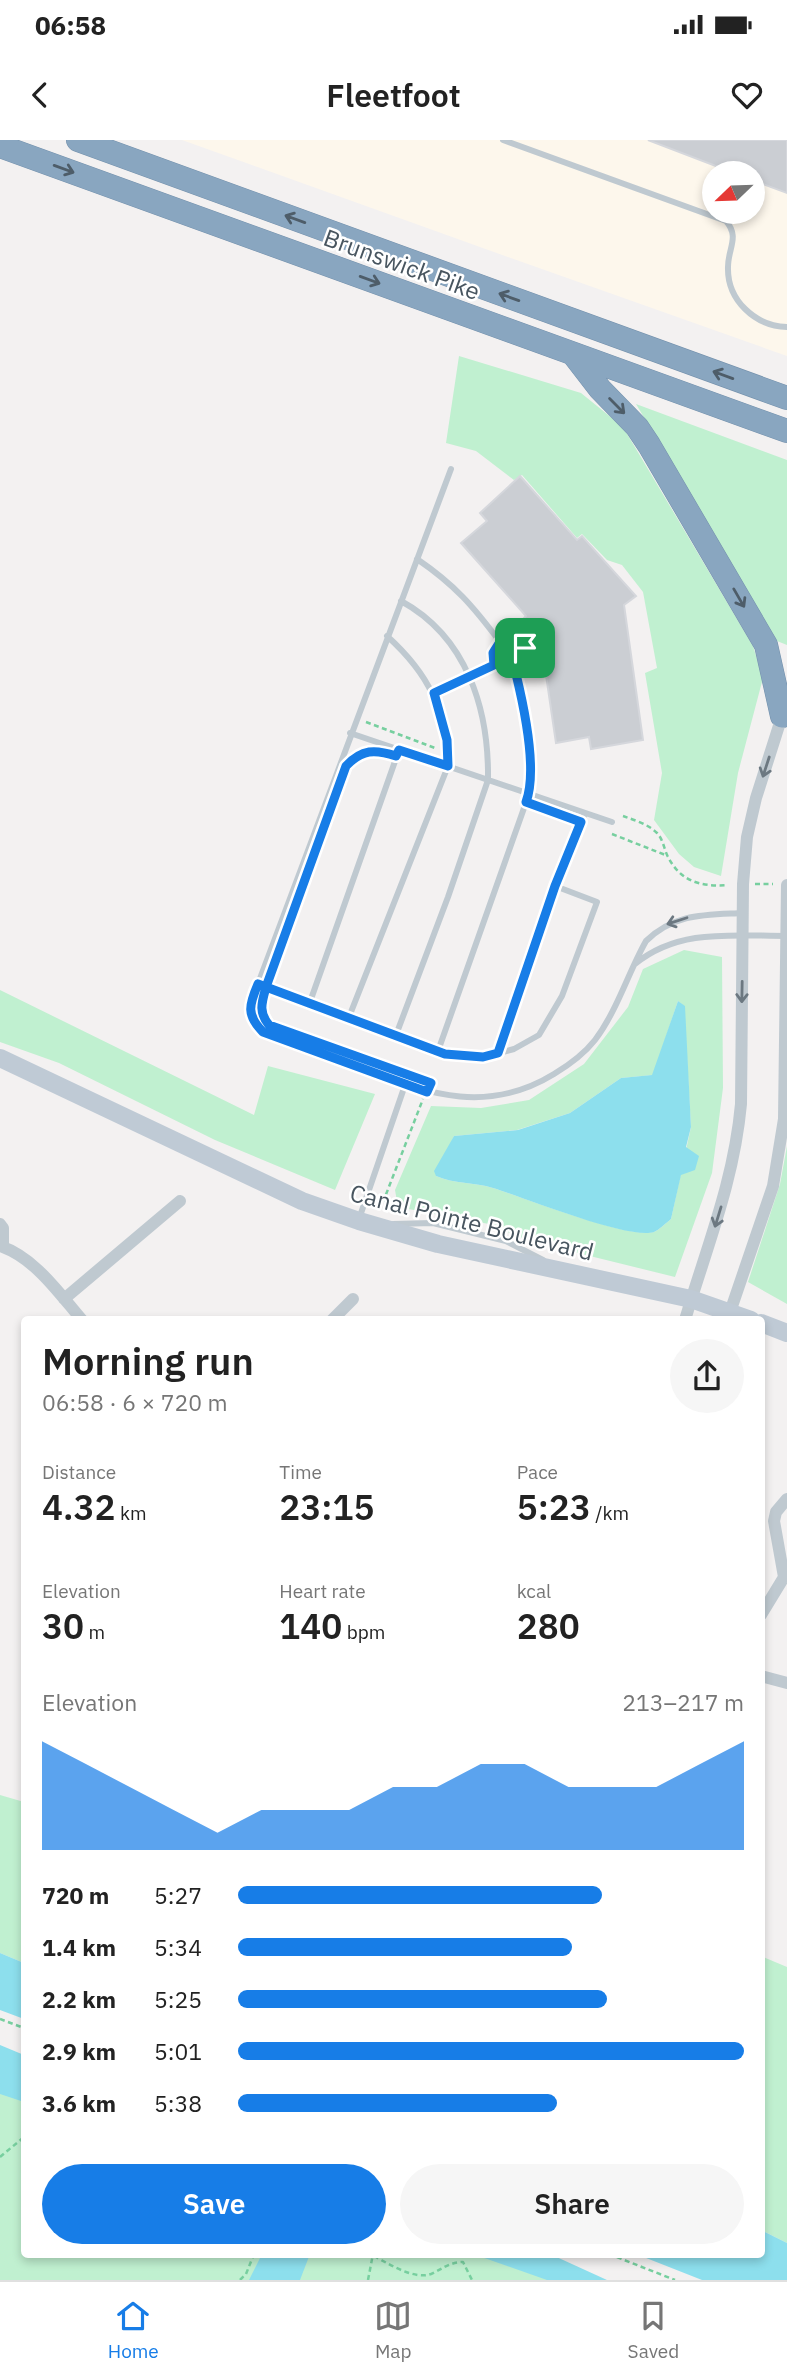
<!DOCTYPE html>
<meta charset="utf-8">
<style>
:root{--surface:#fff;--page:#f6f6f6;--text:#222;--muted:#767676;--line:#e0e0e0;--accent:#177de7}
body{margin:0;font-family:"IBM Plex Sans",sans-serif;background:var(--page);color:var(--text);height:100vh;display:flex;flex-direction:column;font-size:26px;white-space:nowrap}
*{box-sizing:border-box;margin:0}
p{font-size:23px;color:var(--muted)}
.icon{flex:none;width:38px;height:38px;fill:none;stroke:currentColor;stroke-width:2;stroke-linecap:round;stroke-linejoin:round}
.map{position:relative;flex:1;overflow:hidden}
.panel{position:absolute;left:21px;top:1176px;width:744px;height:942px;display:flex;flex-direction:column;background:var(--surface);border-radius:7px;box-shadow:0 4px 10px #0003}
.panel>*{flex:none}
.needle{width:46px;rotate:247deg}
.buttons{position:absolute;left:702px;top:21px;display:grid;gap:14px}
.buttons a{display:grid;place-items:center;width:63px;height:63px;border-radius:50%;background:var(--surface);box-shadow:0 4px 10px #0003;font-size:35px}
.pin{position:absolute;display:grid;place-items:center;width:60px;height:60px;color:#fff;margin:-30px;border-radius:14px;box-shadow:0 4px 10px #0006}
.round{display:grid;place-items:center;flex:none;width:74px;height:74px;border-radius:37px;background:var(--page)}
.summary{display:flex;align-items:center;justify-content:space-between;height:119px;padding:0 21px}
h1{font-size:38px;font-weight:600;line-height:52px}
.metrics{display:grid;grid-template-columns:repeat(3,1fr);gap:10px;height:119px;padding:7px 21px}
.metrics div{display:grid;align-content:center}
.metrics b{font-size:35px;font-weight:600}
.metrics small{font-size:19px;font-weight:400}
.metrics p{font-size:19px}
.chart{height:196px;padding:14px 21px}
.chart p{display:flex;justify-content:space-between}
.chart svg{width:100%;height:126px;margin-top:7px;fill:var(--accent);opacity:.7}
.action{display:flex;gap:14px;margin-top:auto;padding:14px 21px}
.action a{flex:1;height:80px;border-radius:42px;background:var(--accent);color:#fff;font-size:28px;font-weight:600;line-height:80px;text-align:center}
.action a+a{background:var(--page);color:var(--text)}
ul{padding:0 21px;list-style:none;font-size:23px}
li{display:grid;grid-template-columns:112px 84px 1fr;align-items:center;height:52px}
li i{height:18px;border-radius:9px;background:var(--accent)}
.status{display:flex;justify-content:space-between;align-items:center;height:49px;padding:0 35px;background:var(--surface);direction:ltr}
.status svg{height:19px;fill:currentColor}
header{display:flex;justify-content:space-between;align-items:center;height:91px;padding:0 21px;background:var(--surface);font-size:32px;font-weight:600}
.menu{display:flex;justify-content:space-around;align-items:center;height:98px;border-top:2px solid var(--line);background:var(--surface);font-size:19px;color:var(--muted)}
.menu a{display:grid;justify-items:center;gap:4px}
.menu .on{color:var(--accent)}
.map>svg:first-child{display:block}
.commercial{fill:#fdf7ec;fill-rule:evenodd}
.green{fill:#c0f0d0;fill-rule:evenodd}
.water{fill:#8ddfed}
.building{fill:#cbced3;stroke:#d5d7dc;stroke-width:2}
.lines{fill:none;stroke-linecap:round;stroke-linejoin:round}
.highway-casing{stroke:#7491ac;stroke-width:24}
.path{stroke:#77cf9f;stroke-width:2.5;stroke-dasharray:5 3.5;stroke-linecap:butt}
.lane{stroke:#bfc9d0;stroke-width:6}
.street{stroke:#bfc9d0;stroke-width:12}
.secondary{stroke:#bfcad5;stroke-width:18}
.highway{stroke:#89a6c0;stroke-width:23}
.oneway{stroke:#4e5d69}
.oneway2{stroke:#6c7881}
.route-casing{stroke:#fff;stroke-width:14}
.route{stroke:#177de7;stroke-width:9}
.labels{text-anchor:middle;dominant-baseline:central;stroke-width:5;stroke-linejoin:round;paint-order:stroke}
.street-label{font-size:24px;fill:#48555f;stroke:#fff}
</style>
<div class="status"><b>06:58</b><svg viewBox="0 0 49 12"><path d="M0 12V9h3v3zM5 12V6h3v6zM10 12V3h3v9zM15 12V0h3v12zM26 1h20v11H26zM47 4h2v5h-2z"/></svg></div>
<header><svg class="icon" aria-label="back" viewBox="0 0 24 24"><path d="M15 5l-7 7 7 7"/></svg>Fleetfoot<svg class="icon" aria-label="heart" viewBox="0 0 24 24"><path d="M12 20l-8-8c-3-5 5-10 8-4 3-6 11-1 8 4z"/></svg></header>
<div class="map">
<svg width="787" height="2140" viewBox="0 0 787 2140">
<rect width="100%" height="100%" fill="#f3f1f1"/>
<!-- commercial -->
<path class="commercial" d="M 182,0 L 787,0 L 787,216 L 505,116 ZM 714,33 L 752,33 L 752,72 L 714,72 Z"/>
<!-- green -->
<path class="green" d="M 459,216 L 581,253 L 623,287 L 753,506 L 763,538 L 738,633 L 721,736 L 694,727 L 679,714 L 654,680 L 662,633 L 645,533 L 657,528 L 643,452 L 622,425 L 607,420 L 582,394 L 577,398 L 522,335 L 514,340 L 476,311 L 446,303 Z
M 636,264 L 787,320 L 787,505 L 777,501 Z
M 684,810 L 722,817 L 723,948 L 712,1033 L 675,1137 L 529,1101 L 489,1084 L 398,1067 L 395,1050 L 431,966 L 481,968 L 529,960 L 584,924 L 628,867 L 643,829 ZM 678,861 L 684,866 L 691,987 L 671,1079 C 666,1083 659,1090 654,1092 C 628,1099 523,1057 493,1048 C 474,1042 454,1044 436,1036 L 454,996 L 517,990 L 570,973 L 621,938 L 653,935 Z
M 0,850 L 254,975 L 268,926 L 375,954 L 335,1050 L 215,1000 L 59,923 L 0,902 Z
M 787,1006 L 787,1164 L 748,1142 L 780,1044 Z
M 0,1655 L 24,1662 L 24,1823 L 0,1813 Z
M 761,1816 L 787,1827 L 787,2103 L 761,2090 Z
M 0,1929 L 24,1938 L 24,2114 L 498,2114 L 563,2140 L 0,2140 Z"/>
<!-- water -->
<path class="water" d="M 678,861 L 685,866 L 691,987 L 686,1007 L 699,1016 L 695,1030 L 681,1035 L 671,1079 C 666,1083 659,1090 654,1092 C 628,1100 523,1057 493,1048 C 474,1042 454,1044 436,1036 L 434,1031 L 454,996 L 518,990 L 570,973 L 621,938 L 652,935 Z
M 0,1813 L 24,1823 L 24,1879 L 0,1870 Z
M 0,1905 L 24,1915 L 24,1962 L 0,1954 Z
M 761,2090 L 787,2103 L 787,2140 L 702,2140 L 636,2114 L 761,2114 Z
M 262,2114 L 310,2114 L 300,2140 L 249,2140 Z
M 473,2114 L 550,2114 L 607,2140 L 547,2140 Z"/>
<!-- building -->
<path class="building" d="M 648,0 L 787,0 L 787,53 L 752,40 L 752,33 L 734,33 Z
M 520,336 L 577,400 L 582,396 L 636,456 L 624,465 L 643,600 L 591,609 L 589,597 L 556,603 L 541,501 L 522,480 L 526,476 L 461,403 L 487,381 L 480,373 Z"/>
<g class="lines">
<defs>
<path id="highway" d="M 78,0 L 787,258
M 0,6 L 787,291
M 573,214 L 600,249 L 637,287 L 649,305 L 766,505 L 782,576"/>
</defs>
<!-- highway casing -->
<use href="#highway" class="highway-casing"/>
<!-- path -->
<path class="path" d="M 366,582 L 435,608
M 355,617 L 368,611
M 623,676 C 634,680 648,684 657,693 C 663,699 664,709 668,717 C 681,742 701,747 728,745
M 612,694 L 668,716
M 755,744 L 773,744
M 388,1071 L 385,1057 L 423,959
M 0,1879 L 24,1888
M 0,2017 L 24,1997
M 609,2114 L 675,2140
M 374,2116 C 389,2124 414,2140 431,2134 C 442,2129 450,2122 463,2122 L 472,2140
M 240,2140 L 246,2134 L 254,2114
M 368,2140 L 373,2114"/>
<!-- lane -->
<path class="lane" d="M 503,0 L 726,81 C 740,97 728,108 728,127 C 727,160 755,186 787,187
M 451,329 L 252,860 C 248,880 258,889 276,897 C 306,908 336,920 366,931 C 431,955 489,974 554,934 C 569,925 584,914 595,900 C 617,871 628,833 646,801 C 675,773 705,775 743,773
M 417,419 C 455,445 473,466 500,502 L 507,500 L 520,502 L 528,514 L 523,530 L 516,534 C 526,577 529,610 529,654 L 438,911
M 494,525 L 493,513 L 500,502
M 434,553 L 494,525 L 507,535 L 516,534
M 350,593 L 612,682
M 635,824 C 679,788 733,796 787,796
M 258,844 L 445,914 L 483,917 L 514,909 L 539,895 L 562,856 L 597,762 L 555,746 L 585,673
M 310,862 L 399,610
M 349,877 L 448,626 C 445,569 430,535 387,496
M 396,895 L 448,757 L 488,640 C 489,569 467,497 401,461
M 498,913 L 555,746
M 359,1079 L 405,945
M 393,1084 L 433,1083 L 506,1101 L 543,1120"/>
<!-- street -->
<path class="street" d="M 0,1084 L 3,1088 L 3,1107
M 0,1106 C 35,1118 58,1152 82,1180
M 64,1159 L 180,1061
M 728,1178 L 773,1046 L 784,979 L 787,745
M 332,1180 L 353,1159
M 685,1180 C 707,1106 734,1041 741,964 L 743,744 L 747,697 L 756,658 L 783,573
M 787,1359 L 776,1372 L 774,1381 L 784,1437 L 787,1433
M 761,1475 L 784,1437
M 761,1536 L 787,1543"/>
<!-- secondary -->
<path class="secondary" d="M 0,918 L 302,1061 L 359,1081 L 438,1104 L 691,1159 L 751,1180
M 761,1183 L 787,1193"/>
<!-- highway -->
<use href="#highway" class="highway"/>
</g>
<!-- one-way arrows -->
<defs><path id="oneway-shaft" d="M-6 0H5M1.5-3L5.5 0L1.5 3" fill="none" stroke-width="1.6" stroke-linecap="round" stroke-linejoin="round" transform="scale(1.75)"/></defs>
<g class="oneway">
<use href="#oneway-shaft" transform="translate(64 29) rotate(20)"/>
<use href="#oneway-shaft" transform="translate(295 79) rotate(-160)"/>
<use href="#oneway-shaft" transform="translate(370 140) rotate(20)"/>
<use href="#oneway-shaft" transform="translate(509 157) rotate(-160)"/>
<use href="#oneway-shaft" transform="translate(723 235) rotate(-160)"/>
<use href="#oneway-shaft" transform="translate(617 266) rotate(45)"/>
<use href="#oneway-shaft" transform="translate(739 458) rotate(60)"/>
</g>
<g class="oneway2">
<use href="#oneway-shaft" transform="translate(766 627) rotate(108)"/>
<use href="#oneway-shaft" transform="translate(677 781) rotate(162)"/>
<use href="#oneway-shaft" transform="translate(742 852) rotate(91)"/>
<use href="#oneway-shaft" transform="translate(718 1077) rotate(107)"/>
</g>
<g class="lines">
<defs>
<path id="route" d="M 525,508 C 518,499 510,498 500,502 L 493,513 L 494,525 L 434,553 L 447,600 L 448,626 L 399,610 L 396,616 C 375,609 362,609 346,626 L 266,847 C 262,862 258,872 269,885 L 431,943 L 427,952 L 263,892 C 246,875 249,865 258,844 L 445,914 L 483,917 L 498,913 L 555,746 L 581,682 L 526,662 C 538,630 524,567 516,534 C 526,528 530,520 525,508"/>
</defs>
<!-- route casing -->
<use href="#route" class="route-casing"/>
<!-- route -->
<use href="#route" class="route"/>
</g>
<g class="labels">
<!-- street labels -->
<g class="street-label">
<text transform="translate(402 124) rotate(20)">Brunswick Pike</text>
<text transform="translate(472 1082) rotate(14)">Canal Pointe Boulevard</text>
</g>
</g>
</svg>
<div class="buttons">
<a><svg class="needle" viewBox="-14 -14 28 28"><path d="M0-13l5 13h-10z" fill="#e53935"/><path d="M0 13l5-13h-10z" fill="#767676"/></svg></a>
</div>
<div class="pin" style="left:525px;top:508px;background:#1e9e55"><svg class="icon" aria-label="arrive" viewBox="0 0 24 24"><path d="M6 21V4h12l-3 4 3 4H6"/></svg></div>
<section class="panel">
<div class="summary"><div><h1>Morning run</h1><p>06:58 · 6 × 720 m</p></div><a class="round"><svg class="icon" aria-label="share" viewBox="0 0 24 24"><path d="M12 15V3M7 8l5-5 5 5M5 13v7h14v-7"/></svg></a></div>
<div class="metrics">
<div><p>Distance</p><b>4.32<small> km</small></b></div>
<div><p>Time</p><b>23:15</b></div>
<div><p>Pace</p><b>5:23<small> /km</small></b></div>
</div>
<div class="metrics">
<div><p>Elevation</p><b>30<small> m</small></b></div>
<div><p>Heart rate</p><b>140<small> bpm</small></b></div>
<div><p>kcal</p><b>280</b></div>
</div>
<div class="chart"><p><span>Elevation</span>213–217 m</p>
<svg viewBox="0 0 160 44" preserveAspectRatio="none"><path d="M0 44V6L10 14L20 22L30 30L40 38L50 30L60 30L70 30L80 22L90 22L100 14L110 14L120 22L130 22L140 22L150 14L160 6V44z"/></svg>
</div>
<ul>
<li><b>720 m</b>5:27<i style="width:72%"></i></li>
<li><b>1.4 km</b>5:34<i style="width:66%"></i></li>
<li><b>2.2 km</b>5:25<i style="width:73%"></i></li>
<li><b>2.9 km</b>5:01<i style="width:100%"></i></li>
<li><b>3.6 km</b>5:38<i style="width:63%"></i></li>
</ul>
<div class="action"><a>Save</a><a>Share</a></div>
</section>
</div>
<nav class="menu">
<a class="on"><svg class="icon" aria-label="home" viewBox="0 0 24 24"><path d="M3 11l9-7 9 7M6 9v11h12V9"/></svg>Home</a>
<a><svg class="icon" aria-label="map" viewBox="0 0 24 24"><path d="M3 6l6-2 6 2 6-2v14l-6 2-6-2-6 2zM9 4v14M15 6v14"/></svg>Map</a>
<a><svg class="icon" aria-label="saved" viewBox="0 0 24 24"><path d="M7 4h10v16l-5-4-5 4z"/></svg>Saved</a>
</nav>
